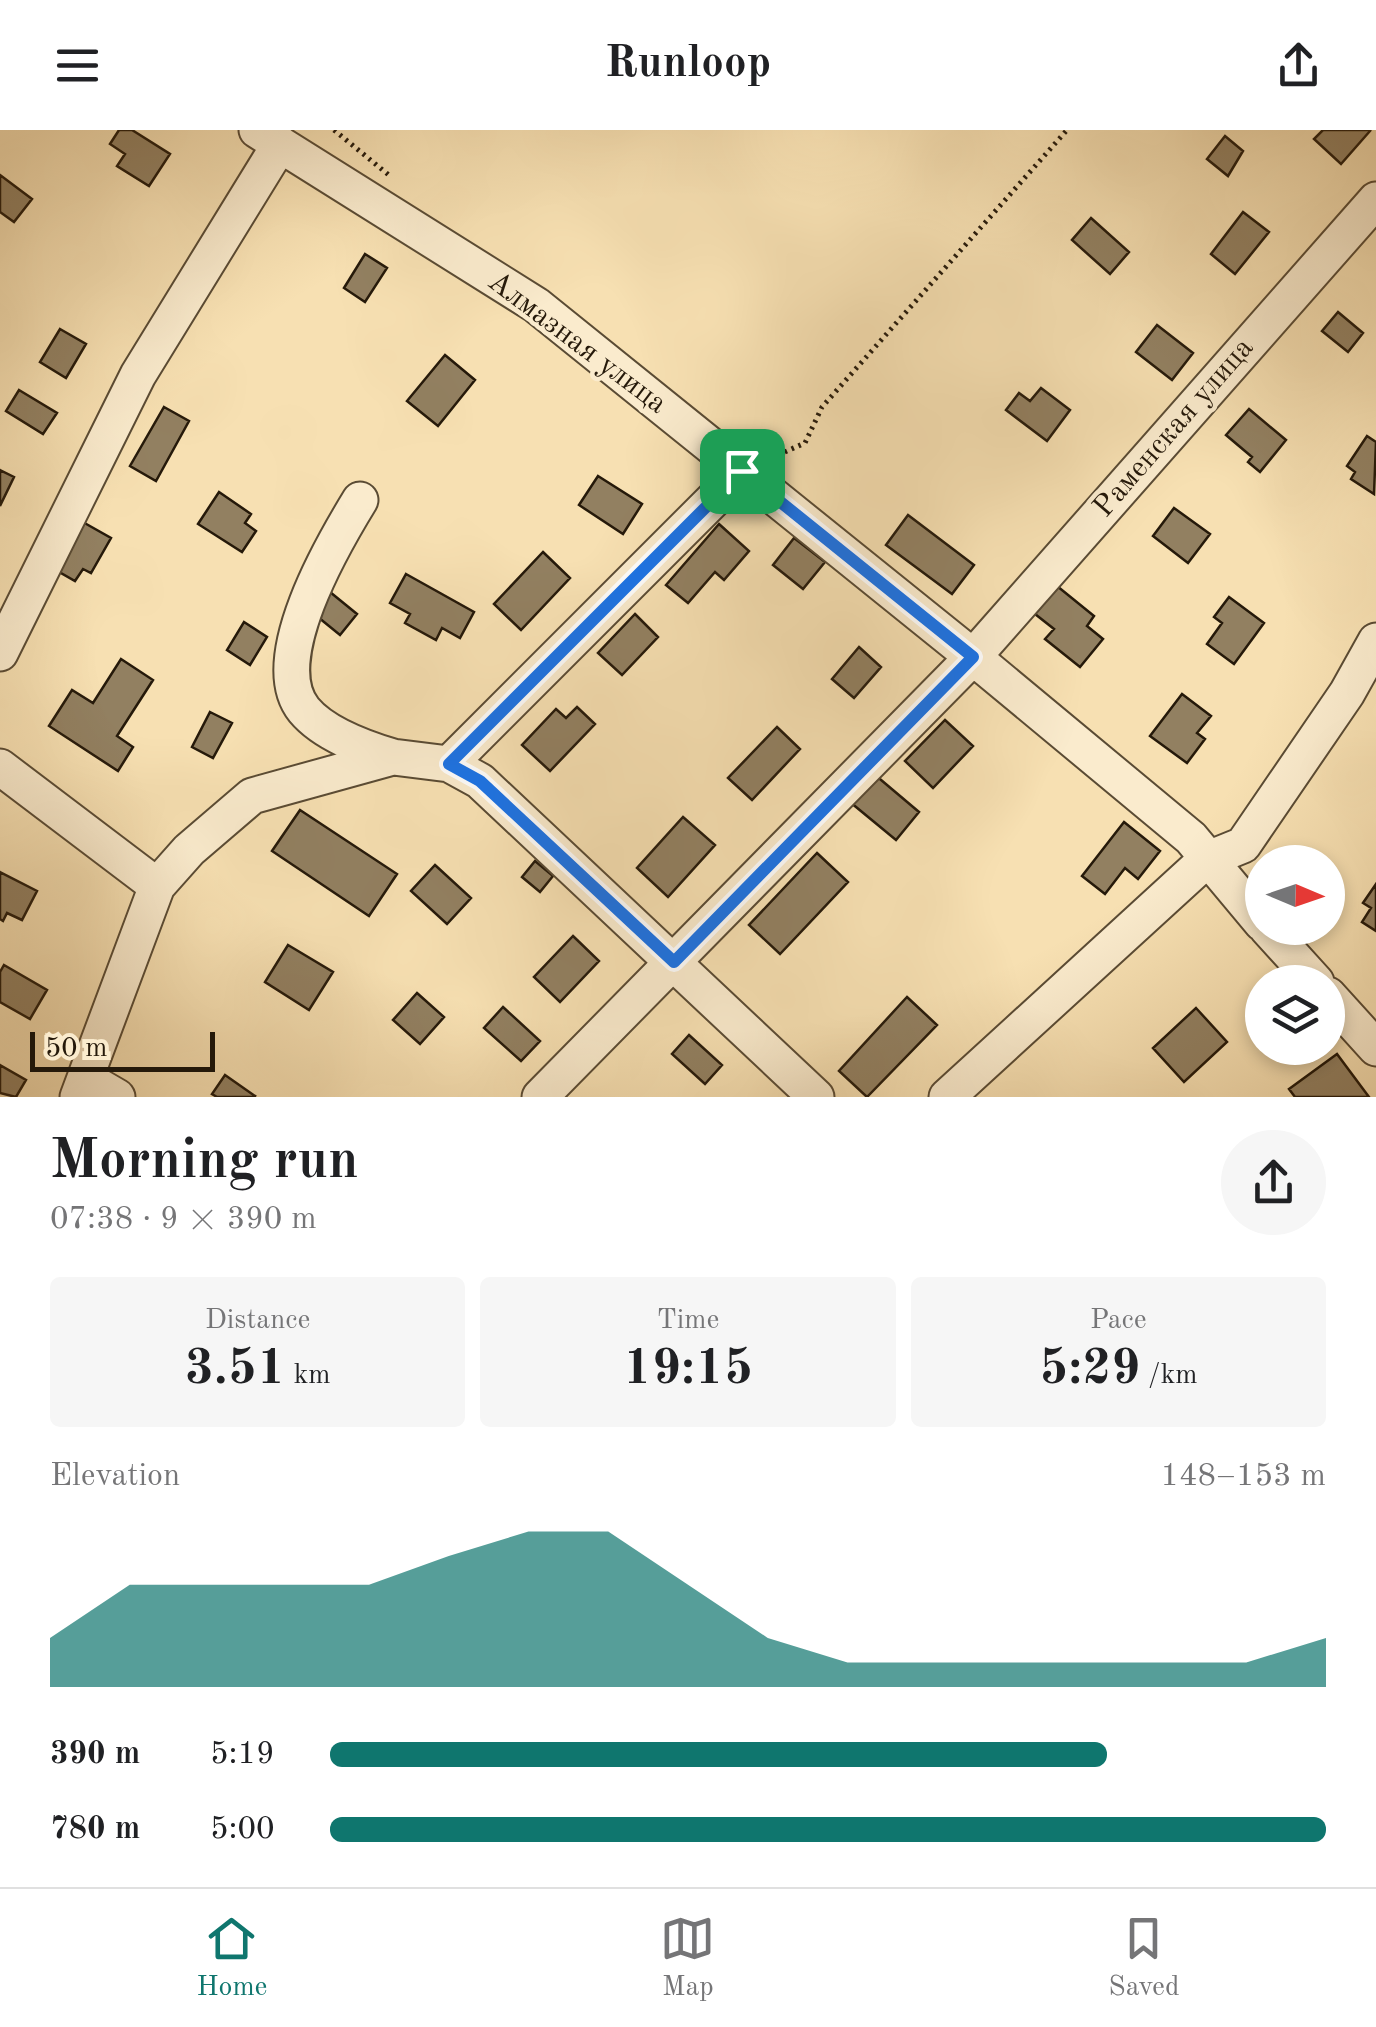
<!DOCTYPE html>
<meta charset="utf-8">
<style>
:root{--surface:#fff;--page:#f6f6f6;--text:#202124;--muted:#757577;--line:#e0e0e0;--accent:#0f766e}
body{margin:0;font-family:"Old Standard TT",serif;background:var(--page);color:var(--text);height:100vh;display:flex;flex-direction:column;font-size:38px;white-space:nowrap}
*{box-sizing:border-box;margin:0}
p{font-size:32px;color:var(--muted)}
.icon{flex:none;width:55px;height:55px;fill:none;stroke:currentColor;stroke-width:2;stroke-linecap:round;stroke-linejoin:round}
.map{position:relative;height:967px;overflow:hidden}
.sheet{display:flex;flex-direction:column;background:var(--surface);flex:1}
.sheet>*{flex:none}
.needle{width:65px;rotate:92deg}
.fabs{position:absolute;left:1245px;top:715px;display:grid;gap:20px}
.fabs a{display:grid;place-items:center;width:100px;height:100px;border-radius:50%;background:var(--surface);box-shadow:0 5px 15px #0003;font-size:50px}
.scale{position:absolute;left:30px;bottom:25px;width:185px;box-sizing:border-box;padding-left:10px;border:5px solid #25190a;border-top:0;font-size:28px;line-height:35px;white-space:nowrap;color:#25190a;-webkit-text-stroke:8px #faebcd;paint-order:stroke}
.pin{position:absolute;display:grid;place-items:center;width:85px;height:85px;color:#fff;margin:-42px;border-radius:20px;box-shadow:0 5px 15px #0006}
.round{display:grid;place-items:center;flex:none;width:105px;height:105px;border-radius:52px;background:var(--page)}
.summary{display:flex;align-items:center;justify-content:space-between;height:170px;padding:0 50px}
h1{font-size:55px;font-weight:700;line-height:75px}
.figures{display:grid;grid-template-columns:repeat(3,1fr);gap:15px;height:170px;padding:10px 50px}
.figures div{display:grid;align-content:center;border-radius:10px;background:var(--page);text-align:center}
.figures b{font-size:50px;font-weight:700}
.figures small{font-size:28px;font-weight:400}
.figures p{font-size:28px}
.chart{height:280px;padding:20px 50px}
.chart p{display:flex;justify-content:space-between}
.chart svg{width:100%;height:180px;margin-top:10px;fill:var(--accent);opacity:.7}
ul{padding:0 50px;list-style:none;font-size:32px}
li{display:grid;grid-template-columns:160px 120px 1fr;align-items:center;height:75px}
li i{height:25px;border-radius:12px;background:var(--accent)}
header{display:flex;justify-content:space-between;align-items:center;height:130px;padding:0 50px;background:var(--surface);font-size:45px;font-weight:700}
.dock{display:flex;justify-content:space-around;align-items:center;height:140px;border-top:2px solid var(--line);background:var(--surface);font-size:28px;color:var(--muted)}
.dock a{display:grid;justify-items:center;gap:5px}
.dock .active{color:var(--accent)}
.map>svg:first-child{display:block}
.building{fill:#928061;stroke:#25190a;stroke-width:2.5}
.lines{fill:none;stroke-linecap:round;stroke-linejoin:round}
.minor-casing{stroke:#5a4b34;stroke-width:39}
.path{stroke:#25190a;stroke-width:5;stroke-dasharray:2.5 5;stroke-linecap:butt}
.minor{stroke:#faebcd;stroke-width:35}
.route-casing{stroke:#fff;stroke-width:20}
.route{stroke:#1a73e8;stroke-width:12}
.labels{text-anchor:middle;dominant-baseline:central;stroke-width:9;stroke-linejoin:round;paint-order:stroke}
.street-label{font-size:30px;fill:#25190a;stroke:#faebcd}
</style>
<header><svg class="icon" aria-label="menu" viewBox="0 0 24 24"><path d="M4 6h16M4 12h16M4 18h16"/></svg>Runloop<svg class="icon" aria-label="share" viewBox="0 0 24 24"><path d="M12 15V3M7 8l5-5 5 5M5 13v7h14v-7"/></svg></header>
<div class="map">
<svg width="1376" height="967" viewBox="0 0 1376 967">
<rect width="100%" height="100%" fill="#f7e0b2"/>
<filter id="stains"><feTurbulence type="fractalNoise" baseFrequency=".002" numOctaves="4"/><feColorMatrix values="0 0 0 0 .2 0 0 0 0 .09 0 0 0 0 .02 0 0 0 .5 -.17"/></filter>
<radialGradient id="worn" r=".72"><stop offset=".6" stop-color="#630" stop-opacity="0"/><stop offset="1" stop-color="#630" stop-opacity=".3"/></radialGradient>
<!-- building -->
<path class="building" d="M 119,0 L 132,0 L 170,24 L 149,56 L 117,36 L 125,24 L 110,14 Z
M 1323,0 L 1368,0 L 1370,1 L 1341,34 L 1314,9 Z
M 1225,6 L 1243,21 L 1228,46 L 1207,29 Z
M 0,45 L 32,69 L 14,92 L 0,82 Z
M 1243,82 L 1269,102 L 1235,144 L 1211,124 Z
M 1091,88 L 1129,122 L 1110,144 L 1072,110 Z
M 365,124 L 387,138 L 365,172 L 344,158 Z
M 1338,182 L 1363,203 L 1348,222 L 1322,201 Z
M 1157,195 L 1193,223 L 1172,250 L 1136,222 Z
M 60,199 L 86,214 L 66,248 L 40,232 Z
M 445,225 L 475,250 L 438,296 L 407,271 Z
M 1041,258 L 1070,280 L 1047,311 L 1006,280 L 1019,263 L 1030,271 Z
M 19,260 L 57,283 L 43,304 L 6,281 Z
M 164,277 L 189,291 L 156,351 L 130,336 Z
M 1249,279 L 1286,310 L 1260,342 L 1248,332 L 1252,327 L 1226,305 Z
M 1367,306 L 1376,312 L 1374,364 L 1351,349 L 1355,342 L 1347,336 Z
M 0,340 L 14,347 L 0,376 Z
M 598,346 L 642,374 L 623,404 L 579,375 Z
M 219,362 L 251,384 L 245,393 L 256,401 L 242,422 L 198,394 Z
M 1174,378 L 1210,404 L 1188,433 L 1153,406 Z
M 908,385 L 974,435 L 952,464 L 886,415 Z
M 81,391 L 111,408 L 91,443 L 83,439 L 75,451 L 54,439 Z
M 719,394 L 749,421 L 724,450 L 715,442 L 688,473 L 666,455 Z
M 794,408 L 825,432 L 803,459 L 773,435 Z
M 543,422 L 570,448 L 521,500 L 494,474 Z
M 406,444 L 474,482 L 460,508 L 442,498 L 436,510 L 405,493 L 410,484 L 390,473 Z
M 1057,456 L 1094,486 L 1087,496 L 1103,509 L 1080,537 L 1045,509 L 1054,499 L 1035,484 Z
M 330,462 L 357,484 L 340,505 L 313,483 Z
M 1229,467 L 1264,493 L 1234,534 L 1207,514 L 1222,493 L 1214,487 Z
M 635,484 L 658,507 L 622,545 L 598,523 Z
M 244,492 L 267,507 L 250,535 L 227,520 Z
M 859,517 L 881,537 L 854,568 L 832,549 Z
M 121,529 L 153,550 L 117,606 L 133,617 L 118,641 L 49,596 L 72,560 L 93,573 Z
M 1182,564 L 1211,586 L 1197,603 L 1205,609 L 1187,633 L 1150,606 Z
M 577,577 L 595,594 L 550,641 L 522,615 L 556,579 L 566,588 Z
M 210,582 L 232,593 L 213,628 L 192,617 Z
M 945,590 L 973,616 L 933,658 L 905,631 Z
M 777,597 L 800,619 L 752,670 L 728,648 Z
M 874,644 L 919,682 L 896,710 L 850,672 Z
M 300,680 L 397,744 L 369,786 L 272,721 Z
M 683,687 L 715,715 L 668,767 L 637,738 Z
M 1124,692 L 1160,721 L 1138,749 L 1125,738 L 1105,764 L 1082,746 Z
M 817,723 L 848,752 L 780,824 L 749,795 Z
M 535,731 L 553,746 L 540,762 L 522,747 Z
M 435,735 L 471,768 L 447,794 L 411,761 Z
M 0,742 L 37,761 L 22,790 L 7,783 L 3,791 L 0,789 Z
M 1376,754 L 1376,801 L 1362,792 L 1371,778 L 1363,773 Z
M 573,806 L 599,831 L 560,872 L 534,847 Z
M 288,815 L 333,842 L 309,880 L 265,852 Z
M 4,835 L 47,860 L 30,889 L 0,872 L 0,842 Z
M 417,863 L 444,887 L 420,914 L 393,890 Z
M 907,867 L 937,895 L 867,967 L 839,941 Z
M 503,877 L 540,911 L 521,931 L 484,898 Z
M 1196,878 L 1227,912 L 1184,952 L 1153,918 Z
M 689,905 L 722,935 L 705,954 L 672,924 Z
M 1337,924 L 1369,967 L 1295,967 L 1289,959 Z
M 0,935 L 26,950 L 16,967 L 0,963 Z
M 225,945 L 255,966 L 254,967 L 217,967 L 212,964 Z"/>
<g class="lines">
<defs>
<path id="minor" d="M 257,0 L 536,175 L 973,527 L 1191,708 L 1262,793
M 360,370 C 333,414 264,531 304,580 C 324,604 363,618 393,627
M 0,523 L 138,245 L 280,14
M 449,634 L 742,341
M 0,637 L 157,756 L 189,720 L 252,666 L 393,627 L 449,634 L 480,651 L 816,967
M 1267,798 L 1316,852
M 1328,865 L 1376,918
M 86,949 L 117,967
M 78,967 L 157,756
M 540,967 L 973,527 L 1376,70
M 947,967 L 1206,730 L 1243,715 L 1347,563 L 1376,511"/>
</defs>
<!-- minor casing -->
<use href="#minor" class="minor-casing"/>
<!-- path -->
<path class="path" d="M 334,0 L 390,46
M 771,328 L 805,313 L 822,277 L 1067,0"/>
<!-- minor -->
<use href="#minor" class="minor"/>
</g>
<g class="lines">
<defs>
<path id="route" d="M 742,341 L 973,527 L 674,832 L 480,651 L 449,634 Z"/>
</defs>
<!-- route casing -->
<use href="#route" class="route-casing"/>
<!-- route -->
<use href="#route" class="route"/>
</g>
<g class="labels">
<!-- street labels -->
<g class="street-label">
<text transform="translate(577 213) rotate(37)">Алмазная улица</text>
<text transform="translate(1174 298) rotate(-49)">Раменская улица</text>
</g>
</g>
<rect width="100%" height="100%" filter="url(#stains)"/>
<rect width="100%" height="100%" fill="url(#worn)"/>
</svg>
<div class="fabs">
<a><svg class="needle" viewBox="-14 -14 28 28"><path d="M0-13l5 13h-10z" fill="#e53935"/><path d="M0 13l5-13h-10z" fill="#757577"/></svg></a>
<a><svg class="icon" aria-label="layers" viewBox="0 0 24 24"><path d="M12 4l9 5-9 5-9-5zM3 14l9 5 9-5"/></svg></a>
</div>
<div class="scale">50 m</div>
<div class="pin" style="left:742px;top:341px;background:#1e9e55"><svg class="icon" aria-label="arrive" viewBox="0 0 24 24"><path d="M6 21V4h12l-3 4 3 4H6"/></svg></div>
</div>
<section class="sheet">
<div class="summary"><div><h1>Morning run</h1><p>07:38 · 9 × 390 m</p></div><a class="round"><svg class="icon" aria-label="share" viewBox="0 0 24 24"><path d="M12 15V3M7 8l5-5 5 5M5 13v7h14v-7"/></svg></a></div>
<div class="figures">
<div><p>Distance</p><b>3.51<small> km</small></b></div>
<div><p>Time</p><b>19:15</b></div>
<div><p>Pace</p><b>5:29<small> /km</small></b></div>
</div>
<div class="chart"><p><span>Elevation</span>148–153 m</p>
<svg viewBox="0 0 160 44" preserveAspectRatio="none"><path d="M0 44V32L10 19L20 19L30 19L40 19L50 12L60 6L70 6L80 19L90 32L100 38L110 38L120 38L130 38L140 38L150 38L160 32V44z"/></svg>
</div>
<ul>
<li><b>390 m</b>5:19<i style="width:78%"></i></li>
<li><b>780 m</b>5:00<i style="width:100%"></i></li>
</ul>
</section>
<nav class="dock">
<a class="active"><svg class="icon" aria-label="home" viewBox="0 0 24 24"><path d="M3 11l9-7 9 7M6 9v11h12V9"/></svg>Home</a>
<a><svg class="icon" aria-label="map" viewBox="0 0 24 24"><path d="M3 6l6-2 6 2 6-2v14l-6 2-6-2-6 2zM9 4v14M15 6v14"/></svg>Map</a>
<a><svg class="icon" aria-label="saved" viewBox="0 0 24 24"><path d="M7 4h10v16l-5-4-5 4z"/></svg>Saved</a>
</nav>
